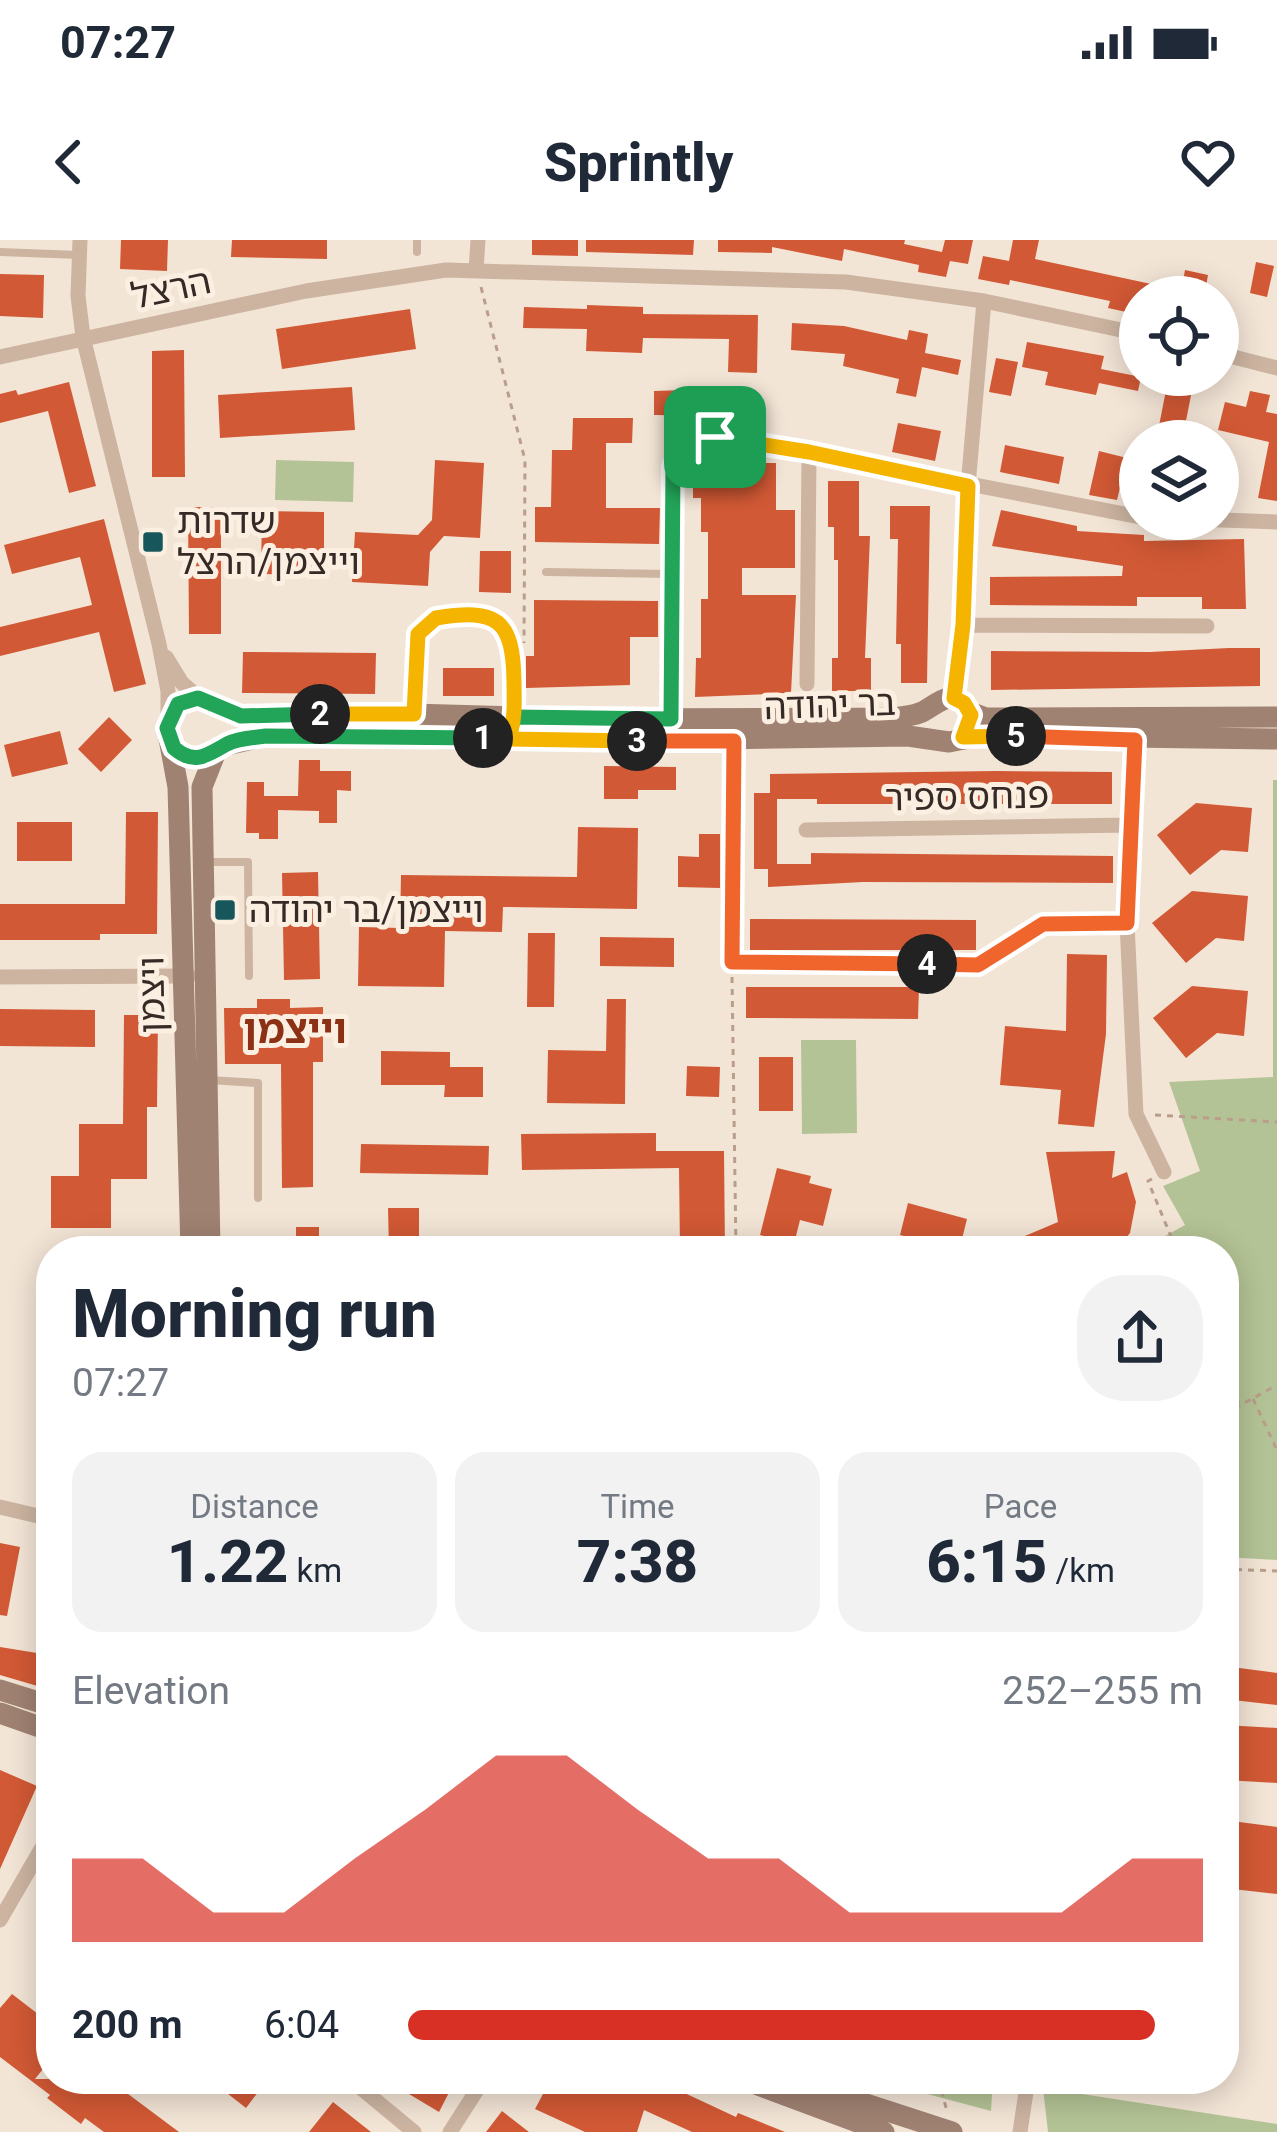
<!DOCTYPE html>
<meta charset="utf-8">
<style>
:root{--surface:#fff;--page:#f2f2f3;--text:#1f2937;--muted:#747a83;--accent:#d93025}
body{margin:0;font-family:Roboto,"Noto Sans Hebrew",sans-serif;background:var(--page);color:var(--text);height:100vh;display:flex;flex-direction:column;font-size:45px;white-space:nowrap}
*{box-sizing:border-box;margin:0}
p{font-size:39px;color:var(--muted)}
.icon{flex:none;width:66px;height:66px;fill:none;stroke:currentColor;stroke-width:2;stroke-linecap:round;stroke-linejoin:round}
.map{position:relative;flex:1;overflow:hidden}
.panel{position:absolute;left:36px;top:996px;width:1203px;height:858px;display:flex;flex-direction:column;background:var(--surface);border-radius:48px;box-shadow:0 6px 30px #0003}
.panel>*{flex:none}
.fabs{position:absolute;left:1119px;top:36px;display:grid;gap:24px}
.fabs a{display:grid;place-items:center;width:120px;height:120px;border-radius:50%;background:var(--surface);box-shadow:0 6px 30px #0003;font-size:60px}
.pin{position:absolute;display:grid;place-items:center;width:102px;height:102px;color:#fff;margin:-51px;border-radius:24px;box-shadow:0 6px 18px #0006}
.km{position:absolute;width:60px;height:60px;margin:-30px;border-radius:50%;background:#222;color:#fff;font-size:33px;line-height:60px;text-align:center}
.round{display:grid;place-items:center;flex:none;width:126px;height:126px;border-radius:48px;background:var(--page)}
.headline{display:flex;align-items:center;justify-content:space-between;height:204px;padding:0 36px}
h1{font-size:66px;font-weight:800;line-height:90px}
.stats{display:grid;grid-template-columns:repeat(3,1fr);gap:18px;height:204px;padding:12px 36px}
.stats div{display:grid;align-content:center;border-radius:30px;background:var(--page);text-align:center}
.stats b{font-size:60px;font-weight:800}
.stats small{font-size:33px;font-weight:400}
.stats p{font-size:33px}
.chart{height:336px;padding:24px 36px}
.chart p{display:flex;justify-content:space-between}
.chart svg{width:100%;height:216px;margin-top:12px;fill:var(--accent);opacity:.7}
ul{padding:0 36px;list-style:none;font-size:39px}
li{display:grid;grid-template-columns:192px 144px 1fr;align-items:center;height:90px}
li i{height:30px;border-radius:15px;background:var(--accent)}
.status{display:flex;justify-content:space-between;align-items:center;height:84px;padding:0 60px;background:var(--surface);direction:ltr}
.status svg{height:33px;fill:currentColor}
header{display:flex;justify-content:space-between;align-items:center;height:156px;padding:0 36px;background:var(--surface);font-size:54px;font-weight:800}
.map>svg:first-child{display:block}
.green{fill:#b4c395}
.building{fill:#d25935}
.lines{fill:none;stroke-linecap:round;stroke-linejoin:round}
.path{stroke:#b89e8b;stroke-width:3;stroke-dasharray:6 6;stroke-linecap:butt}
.lane{stroke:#ccb4a1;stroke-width:8}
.street{stroke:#ccb4a1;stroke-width:15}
.secondary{stroke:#a08272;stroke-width:21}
.split-1-casing{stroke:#fff;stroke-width:24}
.split-2-casing{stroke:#fff;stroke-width:24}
.split-3-casing{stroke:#fff;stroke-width:24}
.split-4-casing{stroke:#fff;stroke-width:24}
.split-5-casing{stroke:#fff;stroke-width:24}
.split-6-casing{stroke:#fff;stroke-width:24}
.split-1{stroke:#22a559;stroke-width:15}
.split-2{stroke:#22a559;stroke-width:15}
.split-3{stroke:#f5b400;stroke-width:15}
.split-4{stroke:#f0652b;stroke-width:15}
.split-5{stroke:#f0652b;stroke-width:15}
.split-6{stroke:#f5b400;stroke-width:15}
.poi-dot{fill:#17575b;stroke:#fbefe2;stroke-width:4.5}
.labels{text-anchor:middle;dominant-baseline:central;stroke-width:10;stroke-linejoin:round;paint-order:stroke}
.street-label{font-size:36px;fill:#352a25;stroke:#fbefe2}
.poi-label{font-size:36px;fill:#352a25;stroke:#fbefe2;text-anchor:start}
.neighbourhood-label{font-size:39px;font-weight:bold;fill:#8c3116;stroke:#fbefe2}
</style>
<div class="status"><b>07:27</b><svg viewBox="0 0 49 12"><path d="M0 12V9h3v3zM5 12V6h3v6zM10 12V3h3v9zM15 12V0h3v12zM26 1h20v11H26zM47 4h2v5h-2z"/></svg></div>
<header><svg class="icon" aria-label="back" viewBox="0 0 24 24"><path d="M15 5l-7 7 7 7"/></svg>Sprintly<svg class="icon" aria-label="heart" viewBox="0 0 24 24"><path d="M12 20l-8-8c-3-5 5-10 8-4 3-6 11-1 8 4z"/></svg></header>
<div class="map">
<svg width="1277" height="1892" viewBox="0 0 1277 1892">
<rect width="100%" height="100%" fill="#f3e5d6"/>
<!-- green -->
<path class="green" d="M 276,220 L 354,222 L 353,262 L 275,260 Z
M 1273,540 L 1277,540 L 1277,1320 L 1224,1317 L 1224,1011 L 1138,1011 L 1185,985 L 1163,946 L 1200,931 L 1169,842 L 1273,837 Z
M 801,800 L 856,800 L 857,893 L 802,894 Z
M 871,1839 L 993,1839 L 991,1871 Z
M 1043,1848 L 1277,1884 L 1277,1892 L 1048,1892 Z"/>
<!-- building -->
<path class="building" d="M 121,0 L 168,0 L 167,31 L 120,29 Z
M 232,0 L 327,0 L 327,19 L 231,17 Z
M 532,0 L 578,0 L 578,16 L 532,15 Z
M 586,0 L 694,0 L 693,15 L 586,12 Z
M 718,0 L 905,0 L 904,4 L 942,12 L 945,0 L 973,0 L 968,24 L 950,21 L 946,37 L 918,32 L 919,25 L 844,9 L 842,21 L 772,7 L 772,13 L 718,12 Z
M 1013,0 L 1039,0 L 1035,19 L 1179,50 L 1179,57 L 1140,57 L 1140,75 L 1108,68 L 1110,61 L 1010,40 L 1009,45 L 978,39 L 983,16 L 1009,21 Z
M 1256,22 L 1274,26 L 1267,57 L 1250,53 Z
M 1185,30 L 1208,35 L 1204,57 L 1180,57 Z
M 0,34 L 44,35 L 43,78 L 0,76 Z
M 587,65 L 643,67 L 643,74 L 758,75 L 757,133 L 728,132 L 729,99 L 643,98 L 642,113 L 586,111 L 587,89 L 523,88 L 524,67 L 587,69 Z
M 410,69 L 416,109 L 282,129 L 276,89 Z
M 792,83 L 844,86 L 907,100 L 909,90 L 928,94 L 925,113 L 961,120 L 958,135 L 922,127 L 916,157 L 896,153 L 899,139 L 843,126 L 845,114 L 791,110 Z
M 1027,102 L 1104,116 L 1101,129 L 1141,137 L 1138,151 L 1099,143 L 1096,155 L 1045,145 L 1048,132 L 1022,127 Z
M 184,110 L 185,237 L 152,237 L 152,111 Z
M 996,118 L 1018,122 L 1011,156 L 989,152 Z
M 1169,135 L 1195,135 L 1182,201 L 1156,201 Z
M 69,142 L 96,246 L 69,253 L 48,171 L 0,183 L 0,154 L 16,150 L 18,155 Z
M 352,147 L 355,190 L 220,198 L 218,155 Z
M 716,149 L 737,149 L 737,182 L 716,182 L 716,176 L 654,175 L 654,151 Z
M 1250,151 L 1270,155 L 1266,172 L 1277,174 L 1277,261 L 1258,258 L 1269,202 L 1218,190 L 1225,162 L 1246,167 Z
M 573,178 L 633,178 L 632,203 L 606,203 L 606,268 L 660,268 L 659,304 L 535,302 L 535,267 L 551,267 L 552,210 L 572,210 Z
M 898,183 L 941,191 L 935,221 L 892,212 Z
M 1005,205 L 1064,217 L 1059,244 L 1000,232 Z
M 1099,211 L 1127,218 L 1117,260 L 1089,255 Z
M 435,220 L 484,223 L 480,298 L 444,296 L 430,312 L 428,346 L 352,342 L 355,292 L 418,295 L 432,280 Z
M 693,223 L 776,223 L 776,270 L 795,270 L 795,328 L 742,328 L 742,355 L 796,355 L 791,453 L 695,457 L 696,418 L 701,418 L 701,359 L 708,359 L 708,292 L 701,292 L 701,258 L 693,258 Z
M 828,241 L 859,241 L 859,296 L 870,296 L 865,418 L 871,418 L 871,451 L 832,451 L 832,418 L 838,418 L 838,320 L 834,320 L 834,287 L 828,287 Z
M 890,266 L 930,266 L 927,443 L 901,443 L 901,404 L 896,404 L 898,299 L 890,299 Z
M 188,267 L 221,267 L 221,394 L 189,394 Z
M 1001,270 L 1077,286 L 1077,291 L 1144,295 L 1144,301 L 1244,299 L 1246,369 L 1202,369 L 1202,357 L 1137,357 L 1137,366 L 990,365 L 990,337 L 1122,336 L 1123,326 L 992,306 Z
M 262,271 L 324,272 L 324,335 L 261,334 Z
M 104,279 L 146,444 L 114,452 L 99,392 L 0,416 L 0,387 L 92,365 L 80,317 L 12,334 L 4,305 Z
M 480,311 L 511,311 L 511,353 L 479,352 Z
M 534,360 L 658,361 L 658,397 L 630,397 L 630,445 L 526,448 L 526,416 L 534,416 Z
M 1229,408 L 1260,408 L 1260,446 L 991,450 L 991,411 L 1150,412 Z
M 243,412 L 376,413 L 375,454 L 242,453 Z
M 443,428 L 494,428 L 494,456 L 443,456 Z
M 109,477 L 132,500 L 101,532 L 78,509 Z
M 60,491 L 68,524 L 12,537 L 4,505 Z
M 299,520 L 320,520 L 320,531 L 351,531 L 351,551 L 337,550 L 337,583 L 319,583 L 319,571 L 278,570 L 278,599 L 259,599 L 259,593 L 246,593 L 247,542 L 264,542 L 264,556 L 298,556 Z
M 604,526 L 676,527 L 676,550 L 638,550 L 638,559 L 604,559 Z
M 996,531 L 1112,532 L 1112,564 L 817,564 L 817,559 L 777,559 L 777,624 L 811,624 L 811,613 L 1113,616 L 1113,643 L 863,642 L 768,647 L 768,629 L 754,629 L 754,553 L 770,553 L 770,534 Z
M 1196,563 L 1252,568 L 1248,612 L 1221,610 L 1190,635 L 1157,595 Z
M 126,572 L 158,572 L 157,694 L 100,694 L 100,700 L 0,700 L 0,664 L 125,664 Z
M 17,582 L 72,582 L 72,621 L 17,621 Z
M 578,587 L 638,588 L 637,669 L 503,667 L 502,692 L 445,691 L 444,747 L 358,746 L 359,687 L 400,688 L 401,635 L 577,637 Z
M 699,594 L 720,594 L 720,648 L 678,647 L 678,616 L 699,617 Z
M 318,632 L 320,739 L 284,740 L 282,633 Z
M 1192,651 L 1248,656 L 1244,701 L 1216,698 L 1186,723 L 1152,683 Z
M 750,679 L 976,680 L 976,710 L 750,710 Z
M 528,693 L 555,693 L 554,767 L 527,767 Z
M 600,697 L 674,698 L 674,727 L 600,726 Z
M 1067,714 L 1107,715 L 1106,794 L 1094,887 L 1058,884 L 1061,850 L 1000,845 L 1005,786 L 1066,791 Z
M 1192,746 L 1248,751 L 1244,796 L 1217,793 L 1186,818 L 1153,778 Z
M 746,747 L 919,747 L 918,779 L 746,778 Z
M 257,759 L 290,759 L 290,768 L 323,767 L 323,822 L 313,822 L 313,947 L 282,948 L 281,824 L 225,824 L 224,768 L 257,768 Z
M 607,759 L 626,759 L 625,864 L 547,863 L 548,810 L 606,811 Z
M 0,769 L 95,770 L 95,807 L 0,806 Z
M 124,775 L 158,775 L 157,867 L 147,867 L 147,939 L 111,939 L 111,988 L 51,988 L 51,936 L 79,936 L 79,884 L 123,884 Z
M 381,811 L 450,812 L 450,827 L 483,827 L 483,857 L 444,857 L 445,845 L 381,845 Z
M 759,817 L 793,817 L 793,871 L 759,871 Z
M 687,826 L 720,827 L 719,857 L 686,856 Z
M 656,893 L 656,911 L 724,911 L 725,1011 L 680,1011 L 679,928 L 522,930 L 521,894 Z
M 361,904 L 489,906 L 488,935 L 360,933 Z
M 1115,911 L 1112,938 L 1127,932 L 1136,962 L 1130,993 L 1115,1011 L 989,1011 L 1058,982 L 1046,912 Z
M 777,928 L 811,936 L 809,943 L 832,949 L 823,986 L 800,980 L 794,1004 L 760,995 Z
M 908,963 L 967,979 L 959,1011 L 925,1011 L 928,1002 L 900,995 Z
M 388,968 L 419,968 L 419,1011 L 389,1011 Z
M 296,987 L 319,987 L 319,998 L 350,998 L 350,1011 L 296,1011 Z
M 0,1303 L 20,1307 L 7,1376 L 0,1375 Z
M 46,1376 L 51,1376 L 51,1450 L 0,1435 L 0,1407 L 37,1413 Z
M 1224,1426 L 1277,1433 L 1277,1465 L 1224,1459 Z
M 1224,1485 L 1277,1488 L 1277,1543 L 1224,1540 Z
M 0,1530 L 37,1546 L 0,1629 Z
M 1224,1580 L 1277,1587 L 1277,1654 L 1224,1648 Z
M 12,1754 L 51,1784 L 51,1819 L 35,1839 L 108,1839 L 179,1892 L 104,1892 L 85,1878 L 81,1884 L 47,1858 L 50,1855 L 0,1817 L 0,1768 Z
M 209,1839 L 268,1839 L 246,1868 Z
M 384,1839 L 456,1839 L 439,1872 Z
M 551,1839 L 561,1839 L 588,1853 L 595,1839 L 663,1839 L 661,1842 L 736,1877 L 738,1873 L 785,1892 L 692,1892 L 644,1870 L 637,1892 L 585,1892 L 535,1869 Z
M 333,1862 L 371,1892 L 309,1892 Z
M 502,1871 L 529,1892 L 486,1892 Z"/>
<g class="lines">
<!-- path -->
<path class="path" d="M 481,47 L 525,220 L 524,403
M 669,438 L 670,458
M 732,703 L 734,521
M 732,737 L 736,1011
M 1155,875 L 1277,882
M 1152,939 L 1148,941 L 1177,1011
M 1224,1127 L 1239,1164
M 1253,1159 L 1277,1210
M 1224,1174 L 1277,1145
M 1224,1329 L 1277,1331
M 938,1839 L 947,1871"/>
<!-- lane -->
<path class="lane" d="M 0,12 L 79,15
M 417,12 L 417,0
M 546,332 L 670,334
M 414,469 C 414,447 409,414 418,394 C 430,369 487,369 503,387 C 519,404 518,476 509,498
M 208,622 L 248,622 L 249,736
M 209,840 L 258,843 L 258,958"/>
<!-- street -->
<path class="street" d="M 80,0 L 78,56 L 83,97 L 159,404 L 168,451 L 168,478
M 476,30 L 478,0
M 1218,113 L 1277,128
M 0,117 L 306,51 L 446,30 L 846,42 L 984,61 L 1140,94
M 1192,279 L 1276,282
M 963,385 L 1207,386
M 166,417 L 182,443 L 198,457
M 669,424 L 673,227 C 685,197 708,197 737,199 L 1140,277
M 807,444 L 809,212
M 954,458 L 963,385 L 968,246 L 984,61
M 1135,500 L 1127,683 L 1136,874 L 1164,932
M 806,590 L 1130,585
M 732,722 L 978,725 L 1043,684 L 1127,683
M 0,737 L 189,736
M 0,1267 L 51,1279
M 0,1680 L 51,1592
M 350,1839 L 414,1892
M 450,1892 L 484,1839
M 1020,1892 L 1028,1839"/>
<!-- secondary -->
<path class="secondary" d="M 970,472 L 986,478 L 1014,478 L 1277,477
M 223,506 L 266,496 L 587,501 L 908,496 L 949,502 L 985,495 L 1277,499
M 191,1011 L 178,547 L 167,488 L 178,465 L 198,457 L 241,476 L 376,473 L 588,479 L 893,478 C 903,476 916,476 924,471 C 938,463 955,446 968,469 C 974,480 970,488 963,497
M 210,1011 L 202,547 L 215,514
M 0,1450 L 51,1466
M 0,1473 L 51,1491
M 742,1839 L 884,1892
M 789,1839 L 952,1892"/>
</g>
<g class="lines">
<defs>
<path id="split-1" d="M 483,498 L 508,499 L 514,477 L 671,479 L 673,227 C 682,205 692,201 715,197"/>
<path id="split-2" d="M 320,474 L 241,476 L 198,458 L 178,464 L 167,488 L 174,508 C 195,526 207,515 227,504 C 239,498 253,498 266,496 L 483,498"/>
<path id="split-3" d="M 320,474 L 414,474 L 418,394 L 436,378 C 497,368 513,379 514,441 C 514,461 516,480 508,499 L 637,501"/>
<path id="split-4" d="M 637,501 L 734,501 L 732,722 L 927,724"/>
<path id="split-5" d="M 927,724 L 978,725 L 1043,684 L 1127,683 L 1135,500 L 1016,496"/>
<path id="split-6" d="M 715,197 L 809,212 L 968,246 L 963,385 L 954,458 L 964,463 L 971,475 L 963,497 L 1016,496"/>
</defs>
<!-- split-1 casing -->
<use href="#split-1" class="split-1-casing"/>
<!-- split-2 casing -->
<use href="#split-2" class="split-2-casing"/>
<!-- split-3 casing -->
<use href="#split-3" class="split-3-casing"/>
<!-- split-4 casing -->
<use href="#split-4" class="split-4-casing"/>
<!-- split-5 casing -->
<use href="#split-5" class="split-5-casing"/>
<!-- split-6 casing -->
<use href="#split-6" class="split-6-casing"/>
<!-- split-1 -->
<use href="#split-1" class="split-1"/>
<!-- split-2 -->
<use href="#split-2" class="split-2"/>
<!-- split-3 -->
<use href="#split-3" class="split-3"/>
<!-- split-4 -->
<use href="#split-4" class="split-4"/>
<!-- split-5 -->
<use href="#split-5" class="split-5"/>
<!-- split-6 -->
<use href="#split-6" class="split-6"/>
</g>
<!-- markers -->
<g class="poi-dot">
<rect x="141" y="290" width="24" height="24" rx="6"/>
<rect x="213" y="658" width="24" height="24" rx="6"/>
</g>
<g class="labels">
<!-- street labels -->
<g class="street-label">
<text transform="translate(171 49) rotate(-12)">הרצל</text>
<text transform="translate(830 465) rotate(-2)">בר יהודה</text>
<text transform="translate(967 557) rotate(-1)">פנחס ספיר</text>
<text transform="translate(152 755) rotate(-91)">ויצמן</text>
</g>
<!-- poi labels -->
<g class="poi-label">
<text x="177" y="281">שדרות<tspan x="177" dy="41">וייצמן/הרצל</tspan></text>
<text x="249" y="670">וייצמן/בר יהודה</text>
</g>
<!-- neighbourhood labels -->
<g class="neighbourhood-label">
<text x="295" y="790">וייצמן</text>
</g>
</g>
</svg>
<div class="fabs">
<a><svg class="icon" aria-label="locate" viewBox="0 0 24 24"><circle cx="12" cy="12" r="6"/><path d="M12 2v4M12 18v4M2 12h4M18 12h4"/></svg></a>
<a><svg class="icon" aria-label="layers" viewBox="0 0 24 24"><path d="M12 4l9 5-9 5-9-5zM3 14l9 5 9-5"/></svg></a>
</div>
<div class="pin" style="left:715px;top:197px;background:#1e9e55"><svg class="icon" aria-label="arrive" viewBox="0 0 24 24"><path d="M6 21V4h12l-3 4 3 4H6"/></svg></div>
<b class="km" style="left:483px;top:498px">1</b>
<b class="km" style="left:320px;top:474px">2</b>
<b class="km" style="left:637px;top:501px">3</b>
<b class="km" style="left:927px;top:724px">4</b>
<b class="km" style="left:1016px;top:496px">5</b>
<section class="panel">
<div class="headline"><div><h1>Morning run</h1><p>07:27</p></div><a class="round"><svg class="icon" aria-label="share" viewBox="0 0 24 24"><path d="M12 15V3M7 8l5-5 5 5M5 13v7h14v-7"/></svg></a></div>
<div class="stats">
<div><p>Distance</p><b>1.22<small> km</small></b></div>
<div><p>Time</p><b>7:38</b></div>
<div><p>Pace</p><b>6:15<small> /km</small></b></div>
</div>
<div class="chart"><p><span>Elevation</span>252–255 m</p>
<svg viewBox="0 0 160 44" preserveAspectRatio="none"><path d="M0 44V27L10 27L20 38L30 38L40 27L50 17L60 6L70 6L80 17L90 27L100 27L110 38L120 38L130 38L140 38L150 27L160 27V44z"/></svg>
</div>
<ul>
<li><b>200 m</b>6:04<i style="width:94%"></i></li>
</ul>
</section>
</div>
